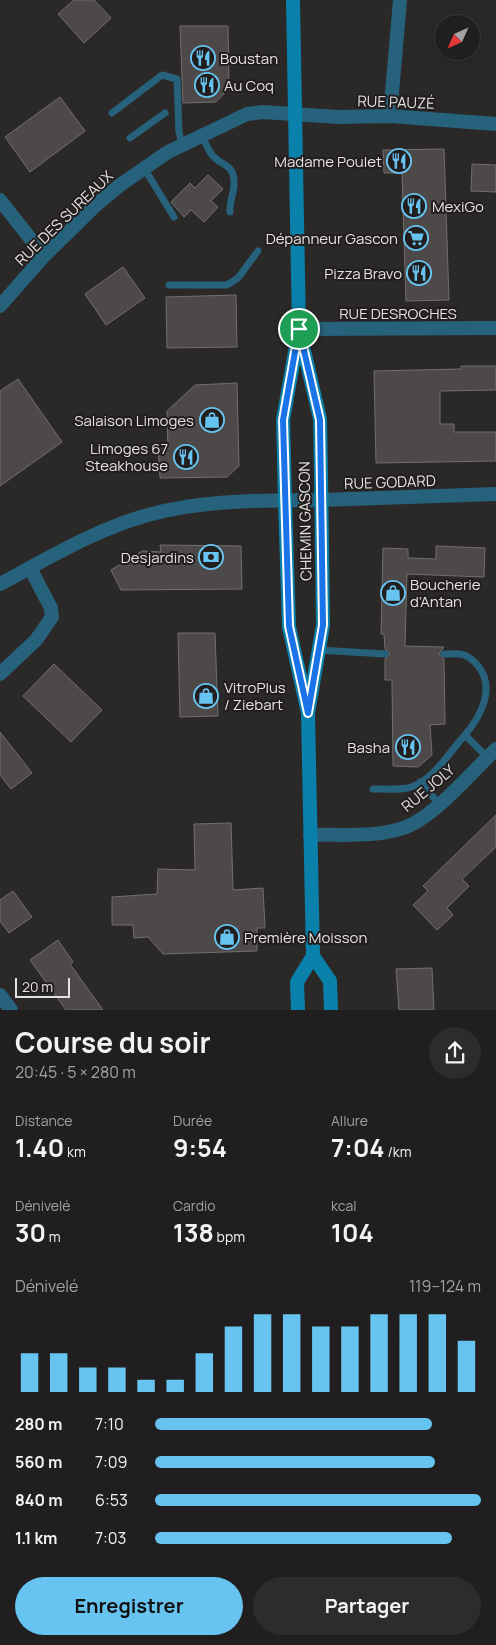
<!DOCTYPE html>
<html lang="fr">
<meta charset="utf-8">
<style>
:root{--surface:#201e1e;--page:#2d2b2b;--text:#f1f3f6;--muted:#a2a2a4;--line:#3d3c3c;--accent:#67c4f0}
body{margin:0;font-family:Manrope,sans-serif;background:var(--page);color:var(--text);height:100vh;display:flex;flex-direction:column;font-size:19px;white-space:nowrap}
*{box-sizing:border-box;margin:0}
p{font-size:16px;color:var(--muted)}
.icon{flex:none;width:28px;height:28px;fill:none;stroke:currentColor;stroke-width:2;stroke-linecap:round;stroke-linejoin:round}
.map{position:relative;height:1010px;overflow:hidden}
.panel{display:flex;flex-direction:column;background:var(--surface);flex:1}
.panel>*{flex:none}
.needle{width:32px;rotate:225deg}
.controls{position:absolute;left:435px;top:15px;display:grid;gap:10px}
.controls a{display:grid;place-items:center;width:45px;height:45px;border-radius:50%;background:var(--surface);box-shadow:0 2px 12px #0003,0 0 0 1px var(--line);font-size:25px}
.scale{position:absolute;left:15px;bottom:12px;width:55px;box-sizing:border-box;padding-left:5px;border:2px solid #e4e2e2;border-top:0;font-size:14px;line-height:18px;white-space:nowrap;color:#e4e2e2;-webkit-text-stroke:4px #221e1e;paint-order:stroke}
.pin{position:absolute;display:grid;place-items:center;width:42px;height:42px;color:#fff;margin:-21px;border:2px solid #fff;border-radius:50%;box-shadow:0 1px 5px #0007}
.round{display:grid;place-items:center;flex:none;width:52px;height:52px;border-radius:26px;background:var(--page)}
.headline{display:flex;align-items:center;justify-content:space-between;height:85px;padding:0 15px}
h1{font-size:28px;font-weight:700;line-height:38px}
.stats{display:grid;grid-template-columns:repeat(3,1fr);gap:8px;height:85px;padding:5px 15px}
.stats div{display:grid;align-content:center}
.stats b{font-size:25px;font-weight:700}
.stats small{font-size:14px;font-weight:400}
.stats p{font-size:14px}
.chart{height:140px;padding:10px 15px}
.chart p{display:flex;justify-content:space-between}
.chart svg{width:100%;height:90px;margin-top:5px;stroke:var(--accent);stroke-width:6}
.action{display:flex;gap:10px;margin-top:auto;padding:10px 15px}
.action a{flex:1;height:58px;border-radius:30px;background:var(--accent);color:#111;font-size:20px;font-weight:700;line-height:58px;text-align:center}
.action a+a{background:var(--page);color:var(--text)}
ul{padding:0 15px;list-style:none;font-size:16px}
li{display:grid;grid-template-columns:80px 60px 1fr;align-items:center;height:38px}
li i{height:12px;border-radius:6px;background:var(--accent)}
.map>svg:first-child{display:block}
.building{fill:#4d4949;stroke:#736f6f}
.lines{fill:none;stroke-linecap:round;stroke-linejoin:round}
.service{stroke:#27627c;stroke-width:7}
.minor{stroke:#27627c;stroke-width:14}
.tertiary{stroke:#27627c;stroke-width:14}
.secondary{stroke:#0981ab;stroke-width:14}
.route-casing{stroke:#fff;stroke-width:10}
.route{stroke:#1a73e8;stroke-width:6}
.labels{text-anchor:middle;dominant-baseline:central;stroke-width:4;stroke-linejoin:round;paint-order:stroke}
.poi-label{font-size:15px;fill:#e4e2e2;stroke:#221e1e;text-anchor:end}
.street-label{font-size:15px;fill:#e4e2e2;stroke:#221e1e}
</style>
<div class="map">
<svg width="496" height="1010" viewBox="0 0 496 1010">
<rect width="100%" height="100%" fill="#2b2828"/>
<!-- building -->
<path class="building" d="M 74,0 L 94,0 L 111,18 L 84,43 L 58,14 Z
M 180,26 L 228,26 L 229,88 L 216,102 L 183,103 Z
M 60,97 L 85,131 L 30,172 L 5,137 Z
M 444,149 L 449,300 L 406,301 L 402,173 L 384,173 L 383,150 Z
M 472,164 L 496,165 L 496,192 L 471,191 Z
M 208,175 L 223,189 L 211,201 L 218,207 L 204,222 L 191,210 L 184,217 L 171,202 L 190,183 L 195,188 Z
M 123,267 L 145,298 L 106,325 L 85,294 Z
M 236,295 L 237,347 L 167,348 L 166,297 Z
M 461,366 L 496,366 L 496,390 L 440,391 L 440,424 L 454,424 L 454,432 L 496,432 L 496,461 L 376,463 L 374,371 L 461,369 Z
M 18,379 L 62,442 L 0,486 L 0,391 Z
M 237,383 L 239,466 L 227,477 L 160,478 L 158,448 L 168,449 L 167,411 L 195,385 Z
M 160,545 L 241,546 L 242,589 L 121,590 L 111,570 L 142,551 L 161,552 Z
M 436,546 L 485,548 L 484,577 L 407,574 L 405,646 L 444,647 L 439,654 L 444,659 L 445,724 L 430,725 L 432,755 L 418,767 L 393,766 L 392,680 L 385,680 L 385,659 L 390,654 L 385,649 L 384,634 L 381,634 L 383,548 L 408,549 L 408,558 L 436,559 Z
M 178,633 L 215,633 L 218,716 L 180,717 Z
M 54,664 L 102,710 L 71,742 L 23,696 Z
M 0,732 L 32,773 L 11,789 L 0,775 Z
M 496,815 L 496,847 L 462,879 L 469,886 L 447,908 L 453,915 L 437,930 L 413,905 L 428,891 L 423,886 Z
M 231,823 L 233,890 L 263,888 L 265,928 L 257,928 L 257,951 L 163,954 L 148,937 L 134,938 L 133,925 L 112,925 L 112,897 L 157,894 L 158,869 L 195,870 L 194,824 Z
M 13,891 L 32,917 L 9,933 L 0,921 L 0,900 Z
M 58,940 L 73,962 L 70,964 L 103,1010 L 66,1010 L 30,960 Z
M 432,968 L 434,1010 L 399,1010 L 396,969 Z"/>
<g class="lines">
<!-- service -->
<path class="service" d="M 112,113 L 162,75 L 177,79 L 179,132 L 182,144
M 201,135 C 205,141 208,151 213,156 C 221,166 233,163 234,181 C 235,192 229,201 230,212
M 130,138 L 165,113
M 144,168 L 174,217
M 169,285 L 227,285 L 238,278 L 258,251
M 318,650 L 385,654
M 444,654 C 450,654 457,653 464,655 C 470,657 475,662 479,667 C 495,689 481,716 465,735
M 420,782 L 439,804
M 373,789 C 384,789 397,790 408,788 C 433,782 449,752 465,735 L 487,757"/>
<!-- minor -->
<path class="minor" d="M 390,116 L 400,0
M 0,200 L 44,256
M 0,306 L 44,256 L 96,205 L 120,185 L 168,152 L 247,114 L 263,112 L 338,117 L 390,116 L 496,124
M 299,329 L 496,328
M 321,500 L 496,494
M 0,674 L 36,640 L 52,617 L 51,608 L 30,568
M 310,835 C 341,834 377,838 406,827 C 435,816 473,771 496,749
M 0,995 L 11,1010"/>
<!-- tertiary -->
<path class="tertiary" d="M 0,584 C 47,559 96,529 148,515 C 204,499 264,501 321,500"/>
<!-- secondary -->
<path class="secondary" d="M 293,0 L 299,329 L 320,419 L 321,473 L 323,625 L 308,713
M 298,335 L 283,420 L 285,500 L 289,627 L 308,713 L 313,956 L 330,981 L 331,1010
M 298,1010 L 297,982 L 313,956"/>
</g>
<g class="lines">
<defs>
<path id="route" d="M 299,329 L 320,420 L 323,625 L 308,713 L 289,626 L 283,420 Z"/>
</defs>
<!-- route casing -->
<use href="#route" class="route-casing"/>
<!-- route -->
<use href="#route" class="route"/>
</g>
<!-- icons -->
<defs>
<symbol id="restaurant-ring" viewBox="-11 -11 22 22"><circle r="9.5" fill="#221e1e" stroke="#67c4f0" stroke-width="1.5"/><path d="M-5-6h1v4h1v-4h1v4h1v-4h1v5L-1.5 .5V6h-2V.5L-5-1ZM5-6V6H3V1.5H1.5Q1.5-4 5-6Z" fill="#67c4f0"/></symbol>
<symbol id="supermarket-ring" viewBox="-11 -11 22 22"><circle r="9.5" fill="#221e1e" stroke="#67c4f0" stroke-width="1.5"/><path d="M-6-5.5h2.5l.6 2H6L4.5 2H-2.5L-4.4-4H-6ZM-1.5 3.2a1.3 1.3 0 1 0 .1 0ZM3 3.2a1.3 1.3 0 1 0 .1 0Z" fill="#67c4f0"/></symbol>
<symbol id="shop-ring" viewBox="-11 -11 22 22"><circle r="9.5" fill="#221e1e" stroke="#67c4f0" stroke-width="1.5"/><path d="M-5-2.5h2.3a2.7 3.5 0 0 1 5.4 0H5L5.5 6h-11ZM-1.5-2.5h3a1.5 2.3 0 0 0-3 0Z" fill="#67c4f0"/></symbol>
<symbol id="bank-ring" viewBox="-11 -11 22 22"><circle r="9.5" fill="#221e1e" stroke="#67c4f0" stroke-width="1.5"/><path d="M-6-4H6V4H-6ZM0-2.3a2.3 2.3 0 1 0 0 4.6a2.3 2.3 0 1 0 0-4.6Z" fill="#67c4f0"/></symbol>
</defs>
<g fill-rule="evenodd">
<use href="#restaurant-ring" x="189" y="44" width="28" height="28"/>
<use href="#restaurant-ring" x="193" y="71" width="28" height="28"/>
<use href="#restaurant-ring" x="385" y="147" width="28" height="28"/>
<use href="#restaurant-ring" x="400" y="192" width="28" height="28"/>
<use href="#supermarket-ring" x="402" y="224" width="28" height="28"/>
<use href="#restaurant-ring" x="405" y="259" width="28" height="28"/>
<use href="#shop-ring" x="198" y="406" width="28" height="28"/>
<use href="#restaurant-ring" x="172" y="443" width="28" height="28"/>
<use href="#bank-ring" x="197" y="543" width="28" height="28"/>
<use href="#shop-ring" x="379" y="579" width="28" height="28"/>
<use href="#shop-ring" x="192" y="682" width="28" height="28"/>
<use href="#restaurant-ring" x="394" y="733" width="28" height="28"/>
<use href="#shop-ring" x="213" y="923" width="28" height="28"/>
</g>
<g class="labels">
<!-- poi labels -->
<g class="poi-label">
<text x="220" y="58" text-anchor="start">Boustan</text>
<text x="224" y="85" text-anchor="start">Au Coq</text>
<text x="382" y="161">Madame Poulet</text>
<text x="432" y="206" text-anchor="start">MexiGo</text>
<text x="398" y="238">Dépanneur Gascon</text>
<text x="402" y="273">Pizza Bravo</text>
<text x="194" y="420">Salaison Limoges</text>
<text x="168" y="448">Limoges 67<tspan x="168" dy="17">Steakhouse</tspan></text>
<text x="194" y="557">Desjardins</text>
<text x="410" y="584" text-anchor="start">Boucherie<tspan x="410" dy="17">d'Antan</tspan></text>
<text x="224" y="687" text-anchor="start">VitroPlus<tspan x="224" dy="17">/ Ziebart</tspan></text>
<text x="390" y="747">Basha</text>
<text x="244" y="937" text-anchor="start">Première Moisson</text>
</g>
<!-- street labels -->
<g class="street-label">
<text transform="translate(396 102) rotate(2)">RUE PAUZÉ</text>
<text transform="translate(64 218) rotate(-44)">RUE DES SUREAUX</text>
<text x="398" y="313">RUE DESROCHES</text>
<text transform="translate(390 482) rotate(-2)">RUE GODARD</text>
<text transform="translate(305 521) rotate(-91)">CHEMIN GASCON</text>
<text transform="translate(428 788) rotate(-40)">RUE JOLY</text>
</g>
</g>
</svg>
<div class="controls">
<a><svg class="needle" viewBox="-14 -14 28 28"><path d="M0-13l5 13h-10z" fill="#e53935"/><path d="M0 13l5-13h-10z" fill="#a2a2a4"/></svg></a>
</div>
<div class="scale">20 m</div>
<div class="pin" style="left:299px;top:329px;background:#1e9e55"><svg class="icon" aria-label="arrive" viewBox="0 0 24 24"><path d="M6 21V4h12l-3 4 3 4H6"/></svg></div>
</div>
<section class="panel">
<div class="headline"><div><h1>Course du soir</h1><p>20:45 · 5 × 280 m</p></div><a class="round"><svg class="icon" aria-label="share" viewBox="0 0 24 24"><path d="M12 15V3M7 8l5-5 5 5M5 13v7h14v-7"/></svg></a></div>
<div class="stats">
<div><p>Distance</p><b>1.40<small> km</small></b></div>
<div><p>Durée</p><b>9:54</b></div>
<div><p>Allure</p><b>7:04<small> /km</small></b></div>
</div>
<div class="stats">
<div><p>Dénivelé</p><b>30<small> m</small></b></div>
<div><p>Cardio</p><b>138<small> bpm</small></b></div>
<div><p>kcal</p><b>104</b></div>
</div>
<div class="chart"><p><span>Dénivelé</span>119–124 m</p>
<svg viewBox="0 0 160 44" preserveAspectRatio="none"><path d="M5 44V25M15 44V25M25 44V32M35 44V32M45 44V38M55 44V38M65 44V25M75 44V12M85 44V6M95 44V6M105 44V12M115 44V12M125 44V6M135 44V6M145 44V6M155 44V19"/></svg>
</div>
<ul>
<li><b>280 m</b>7:10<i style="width:85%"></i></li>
<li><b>560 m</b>7:09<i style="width:86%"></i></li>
<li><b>840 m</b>6:53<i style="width:100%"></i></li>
<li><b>1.1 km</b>7:03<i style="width:91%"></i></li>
</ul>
<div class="action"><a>Enregistrer</a><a>Partager</a></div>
</section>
